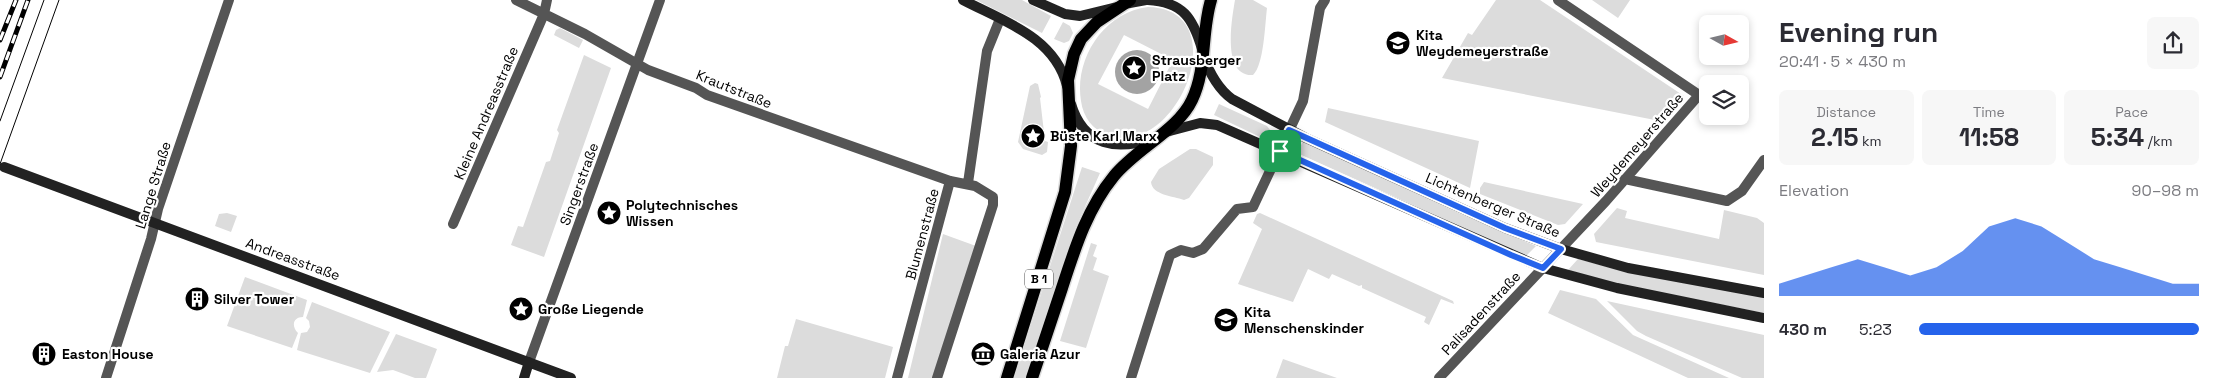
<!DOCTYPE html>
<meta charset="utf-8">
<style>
:root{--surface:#fff;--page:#f7f7f7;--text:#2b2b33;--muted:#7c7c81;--accent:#2563eb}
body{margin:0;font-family:"Space Grotesk",sans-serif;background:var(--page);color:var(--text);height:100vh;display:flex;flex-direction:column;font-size:19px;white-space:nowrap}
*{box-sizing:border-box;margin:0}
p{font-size:16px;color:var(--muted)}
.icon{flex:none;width:28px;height:28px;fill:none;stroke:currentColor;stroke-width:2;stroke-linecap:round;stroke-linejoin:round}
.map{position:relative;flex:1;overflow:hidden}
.panel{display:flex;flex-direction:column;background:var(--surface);width:450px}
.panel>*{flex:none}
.needle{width:32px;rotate:98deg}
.fabs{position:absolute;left:1699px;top:15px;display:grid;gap:10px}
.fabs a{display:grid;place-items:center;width:50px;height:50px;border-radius:8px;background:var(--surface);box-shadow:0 2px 8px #0003;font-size:25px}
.pin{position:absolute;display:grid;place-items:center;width:42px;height:42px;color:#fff;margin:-21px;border-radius:10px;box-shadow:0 2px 8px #0006}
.round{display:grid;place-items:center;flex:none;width:52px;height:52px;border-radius:8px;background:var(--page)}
.headline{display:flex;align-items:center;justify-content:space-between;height:85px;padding:0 15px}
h1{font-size:28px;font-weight:700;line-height:38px}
.metrics{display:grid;grid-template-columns:repeat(3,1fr);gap:8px;height:85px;padding:5px 15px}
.metrics div{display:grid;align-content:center;border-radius:8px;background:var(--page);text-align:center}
.metrics b{font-size:25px;font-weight:700}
.metrics small{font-size:14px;font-weight:400}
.metrics p{font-size:14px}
.chart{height:140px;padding:10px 15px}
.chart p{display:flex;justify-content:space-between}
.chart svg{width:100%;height:90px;margin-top:5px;fill:var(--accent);opacity:.7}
ul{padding:0 15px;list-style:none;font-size:16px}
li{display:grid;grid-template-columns:80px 60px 1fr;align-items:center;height:38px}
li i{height:12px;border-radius:6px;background:var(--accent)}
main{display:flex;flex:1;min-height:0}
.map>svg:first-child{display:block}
.green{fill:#dcdcdc;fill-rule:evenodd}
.water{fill:#a3a3a3}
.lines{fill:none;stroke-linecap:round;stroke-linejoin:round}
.primary-casing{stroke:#dbdbdb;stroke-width:15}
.street{stroke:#555;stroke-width:10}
.secondary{stroke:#222;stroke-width:10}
.primary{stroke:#000;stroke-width:12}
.tram{stroke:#000;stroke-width:1}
.rail-casing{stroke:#000;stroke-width:5}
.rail{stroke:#fff;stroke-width:3;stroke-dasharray:9;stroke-linecap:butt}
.route-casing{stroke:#fff;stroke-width:10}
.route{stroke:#2563eb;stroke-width:6}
.labels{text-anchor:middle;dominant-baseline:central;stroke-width:4.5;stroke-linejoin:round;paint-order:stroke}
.shield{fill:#fff;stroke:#4c4c4c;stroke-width:1}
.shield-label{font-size:12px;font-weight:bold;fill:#000}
.poi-label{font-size:14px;font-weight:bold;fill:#000;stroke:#fff;text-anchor:start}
.street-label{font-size:14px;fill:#000;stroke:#fff}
</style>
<main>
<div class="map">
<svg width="1764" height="378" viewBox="0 0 1764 378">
<rect width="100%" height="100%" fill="#fff"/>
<!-- green -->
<path class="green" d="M 976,0 L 1022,0 L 1051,16 L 1042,33 Z
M 1235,0 L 1253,0 L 1267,8 C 1265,24 1264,65 1253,75 C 1221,77 1232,18 1235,0 Z
M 1496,0 L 1540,0 L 1684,96 L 1660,121 L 1442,78 L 1468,33 L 1472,35 Z
M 1592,0 L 1630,0 L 1618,18 Z
M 1148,7 C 1238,9 1177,161 1107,135 C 1093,130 1083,117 1081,101 C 1074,59 1104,12 1148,7 ZM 1124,35 L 1173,60 L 1148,109 L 1098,84 Z
M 1063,22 L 1070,26 L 1073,33 L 1069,41 L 1064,43 L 1054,39 Z
M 560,28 L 583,40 L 579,48 L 554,35 L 556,30 Z
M 584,55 L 611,68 L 544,257 L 511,245 L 518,226 L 523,227 L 546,162 L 550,161 L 559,133 L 557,130 Z
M 1035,83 L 1038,84 L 1041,97 L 1040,98 L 1045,141 L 1048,142 L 1047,152 L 1042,155 L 1023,149 L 1018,142 L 1030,86 Z
M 1219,104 L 1267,126 L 1270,130 L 1269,135 L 1265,137 L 1260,137 L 1214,115 Z
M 1328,108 L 1479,141 L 1470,188 L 1325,122 Z
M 1303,141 L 1461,214 L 1536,246 L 1526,256 L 1297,153 Z
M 1190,149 L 1196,149 L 1213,157 L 1213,165 L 1189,198 L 1184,200 C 1173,196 1152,195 1151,182 L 1159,169 Z
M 1082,167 L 1100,173 L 1075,229 L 1034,353 L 1023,350 Z
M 1484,182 L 1583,204 L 1565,224 L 1558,225 L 1480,194 L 1480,188 Z
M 1617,208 L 1627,211 L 1625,218 L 1719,239 L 1724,210 L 1757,218 L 1764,223 L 1764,275 L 1596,242 L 1594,234 Z
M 227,213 L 237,216 L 231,232 L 215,226 L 219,214 Z
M 1260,213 L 1453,301 L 1454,304 L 1441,299 L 1429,325 L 1424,322 L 1426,317 L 1362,288 L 1362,285 L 1359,286 L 1332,274 L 1329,279 L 1308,269 L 1293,302 L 1238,284 L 1262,229 L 1253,223 L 1257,214 Z
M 943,234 L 976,246 L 934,378 L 908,378 Z
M 1091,243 L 1097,245 L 1093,256 L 1097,258 L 1093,270 L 1109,276 L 1086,348 L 1060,341 Z
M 1578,259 L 1627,272 L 1764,297 L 1764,313 L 1617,284 L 1568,270 Z
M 245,277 L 307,300 L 303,317 C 293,317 291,326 298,333 L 292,348 L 227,326 Z
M 1560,290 L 1596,299 L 1633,335 L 1729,378 L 1688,378 L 1548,313 Z
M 1607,301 L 1764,335 L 1764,378 L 1742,378 L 1646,336 L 1637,331 Z
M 312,302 L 390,332 L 370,373 L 297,350 L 301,333 L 307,332 L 310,327 L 309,321 L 306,318 Z
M 796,319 L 893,347 L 885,378 L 777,378 L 785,346 L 788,346 Z
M 396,334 L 437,349 L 426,378 L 415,378 L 393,370 L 377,372 Z
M 1021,358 L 1032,361 L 1026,378 L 1014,378 Z
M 1283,359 L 1337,378 L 1276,378 Z"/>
<!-- water -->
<path class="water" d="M1115 72a22 22 0 1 1 44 0a22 22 0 1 1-44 0Z"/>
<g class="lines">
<defs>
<path id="primary" d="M 1007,378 L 1065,192 L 1071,146 L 1068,80 L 1074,54 L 1081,39 L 1097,22 L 1130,0
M 1032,378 C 1042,348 1052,318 1062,288 C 1075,248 1087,209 1114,176 C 1137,148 1178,130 1192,100 C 1207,69 1201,33 1211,0"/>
</defs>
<!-- primary casing -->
<use href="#primary" class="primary-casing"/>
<!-- street -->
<path class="street" d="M 516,0 L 585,34 L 648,70 L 696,88 L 707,95 L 950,181 L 975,186 L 993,197 L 993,205 L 937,378
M 1625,179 L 1727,201 L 1742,191 L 1764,160
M 968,183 L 987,51 L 1000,19
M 453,224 L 544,14 L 547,0
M 529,362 L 660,0
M 106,378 L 151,239 L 158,209 L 229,0
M 897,378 L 950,181
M 1131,378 L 1170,255 L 1181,250 L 1193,253 L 1203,249 L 1237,209 L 1253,207 L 1303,101 L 1320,8 L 1325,0
M 1439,378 L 1606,201 L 1699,95 L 1558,0"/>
<!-- secondary -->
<path class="secondary" d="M 963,0 C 1003,21 1055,37 1067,86
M 1033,0 L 1065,14 L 1080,16 L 1117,7
M 1148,0 C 1183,2 1193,18 1202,49
M 1124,4 L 1146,0
M 1203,55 C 1209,72 1217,88 1232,99 L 1306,138 L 1505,228 L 1561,249 L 1628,268 L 1764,293
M 1071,104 C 1084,147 1117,151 1155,138
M 1166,132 L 1200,123 L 1217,125 L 1543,268 L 1617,288 L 1764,318
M 4,167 L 571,378
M 524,378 L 529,362"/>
<!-- primary -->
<use href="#primary" class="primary"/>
<!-- tram -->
<path class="tram" d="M 0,121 L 44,0
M 0,164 L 59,0"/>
<defs>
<path id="rail" d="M 0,40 L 16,0
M 0,77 L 28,0"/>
</defs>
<!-- rail casing -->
<use href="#rail" class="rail-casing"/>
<!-- rail -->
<use href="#rail" class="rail"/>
</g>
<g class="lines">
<defs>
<path id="route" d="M 1289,130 L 1505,228 L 1561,249 L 1543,268 L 1511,255 L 1280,151 Z"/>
</defs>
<!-- route casing -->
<use href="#route" class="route-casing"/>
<!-- route -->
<use href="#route" class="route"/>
</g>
<!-- icons -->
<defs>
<symbol id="school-disc" viewBox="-11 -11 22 22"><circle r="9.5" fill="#000" stroke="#fff"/><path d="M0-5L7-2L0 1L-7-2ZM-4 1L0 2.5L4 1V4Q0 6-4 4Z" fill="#fff"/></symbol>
<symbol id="sight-disc" viewBox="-11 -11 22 22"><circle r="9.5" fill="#000" stroke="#fff"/><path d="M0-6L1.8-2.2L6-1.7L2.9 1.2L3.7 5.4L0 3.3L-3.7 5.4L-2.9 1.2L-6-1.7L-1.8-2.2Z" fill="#fff"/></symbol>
<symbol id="building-disc" viewBox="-11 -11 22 22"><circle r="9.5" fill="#000" stroke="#fff"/><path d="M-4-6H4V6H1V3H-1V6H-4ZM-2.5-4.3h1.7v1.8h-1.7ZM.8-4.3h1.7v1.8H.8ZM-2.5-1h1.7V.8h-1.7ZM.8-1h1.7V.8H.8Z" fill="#fff"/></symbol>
<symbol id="museum-disc" viewBox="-11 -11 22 22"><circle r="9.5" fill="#000" stroke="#fff"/><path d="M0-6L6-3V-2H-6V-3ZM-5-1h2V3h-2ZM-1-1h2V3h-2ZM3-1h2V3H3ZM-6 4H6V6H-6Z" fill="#fff"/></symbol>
</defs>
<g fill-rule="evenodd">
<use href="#school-disc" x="1384" y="29" width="28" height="28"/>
<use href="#sight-disc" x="1120" y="54" width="28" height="28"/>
<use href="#sight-disc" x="1019" y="122" width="28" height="28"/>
<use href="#sight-disc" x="595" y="199" width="28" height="28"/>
<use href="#building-disc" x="183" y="285" width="28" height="28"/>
<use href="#sight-disc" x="507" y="295" width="28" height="28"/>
<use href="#school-disc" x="1212" y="306" width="28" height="28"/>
<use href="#building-disc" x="30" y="340" width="28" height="28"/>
<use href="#museum-disc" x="969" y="340" width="28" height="28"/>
</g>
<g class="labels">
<!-- shield labels -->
<rect class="shield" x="1025" y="269.5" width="28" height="19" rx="4"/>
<g class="shield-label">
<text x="1039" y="279">B 1</text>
</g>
<!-- poi labels -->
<g class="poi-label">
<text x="1416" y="35">Kita<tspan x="1416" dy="16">Weydemeyerstraße</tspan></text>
<text x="1152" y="60">Strausberger<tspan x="1152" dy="16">Platz</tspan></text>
<text x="1050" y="136">Büste Karl Marx</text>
<text x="626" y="205">Polytechnisches<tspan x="626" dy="16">Wissen</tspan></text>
<text x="214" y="299">Silver Tower</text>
<text x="538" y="309">Große Liegende</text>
<text x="1244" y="312">Kita<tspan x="1244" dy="16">Menschenskinder</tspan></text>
<text x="62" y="354">Easton House</text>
<text x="1000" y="354">Galeria Azur</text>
</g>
<!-- street labels -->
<g class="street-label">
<text transform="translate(734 89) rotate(22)">Krautstraße</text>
<text transform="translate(486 113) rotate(-67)">Kleine Andreasstraße</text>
<text transform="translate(1637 145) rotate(-49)">Weydemeyerstraße</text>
<text transform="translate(579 184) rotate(-70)">Singerstraße</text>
<text transform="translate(153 185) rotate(-73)">Lange Straße</text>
<text transform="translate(1493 205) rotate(23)">Lichtenberger Straße</text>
<text transform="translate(922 234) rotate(-75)">Blumenstraße</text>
<text transform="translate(293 259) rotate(20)">Andreasstraße</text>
<text transform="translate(1481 313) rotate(-47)">Palisadenstraße</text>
</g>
</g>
</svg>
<div class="fabs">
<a><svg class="needle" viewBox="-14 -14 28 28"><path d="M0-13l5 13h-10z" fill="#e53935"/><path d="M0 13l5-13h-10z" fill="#7c7c81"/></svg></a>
<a><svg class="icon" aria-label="layers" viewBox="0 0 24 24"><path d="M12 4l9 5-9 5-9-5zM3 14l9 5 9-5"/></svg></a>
</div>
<div class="pin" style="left:1280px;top:151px;background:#1e9e55"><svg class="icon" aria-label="arrive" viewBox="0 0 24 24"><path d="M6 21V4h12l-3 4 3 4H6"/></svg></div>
</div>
<section class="panel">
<div class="headline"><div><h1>Evening run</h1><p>20:41 · 5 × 430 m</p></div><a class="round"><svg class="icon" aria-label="share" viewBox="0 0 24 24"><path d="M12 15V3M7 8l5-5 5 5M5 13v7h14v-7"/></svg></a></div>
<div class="metrics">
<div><p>Distance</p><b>2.15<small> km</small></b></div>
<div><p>Time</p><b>11:58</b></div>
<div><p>Pace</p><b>5:34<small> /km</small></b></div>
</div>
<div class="chart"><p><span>Elevation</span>90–98 m</p>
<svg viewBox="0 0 160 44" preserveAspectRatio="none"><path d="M0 44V38L10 34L20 30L30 26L40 30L50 34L60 30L70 22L80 10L90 6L100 10L110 18L120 26L130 30L140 34L150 38L160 38V44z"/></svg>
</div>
<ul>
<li><b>430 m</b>5:23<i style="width:100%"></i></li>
</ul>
</section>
</main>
